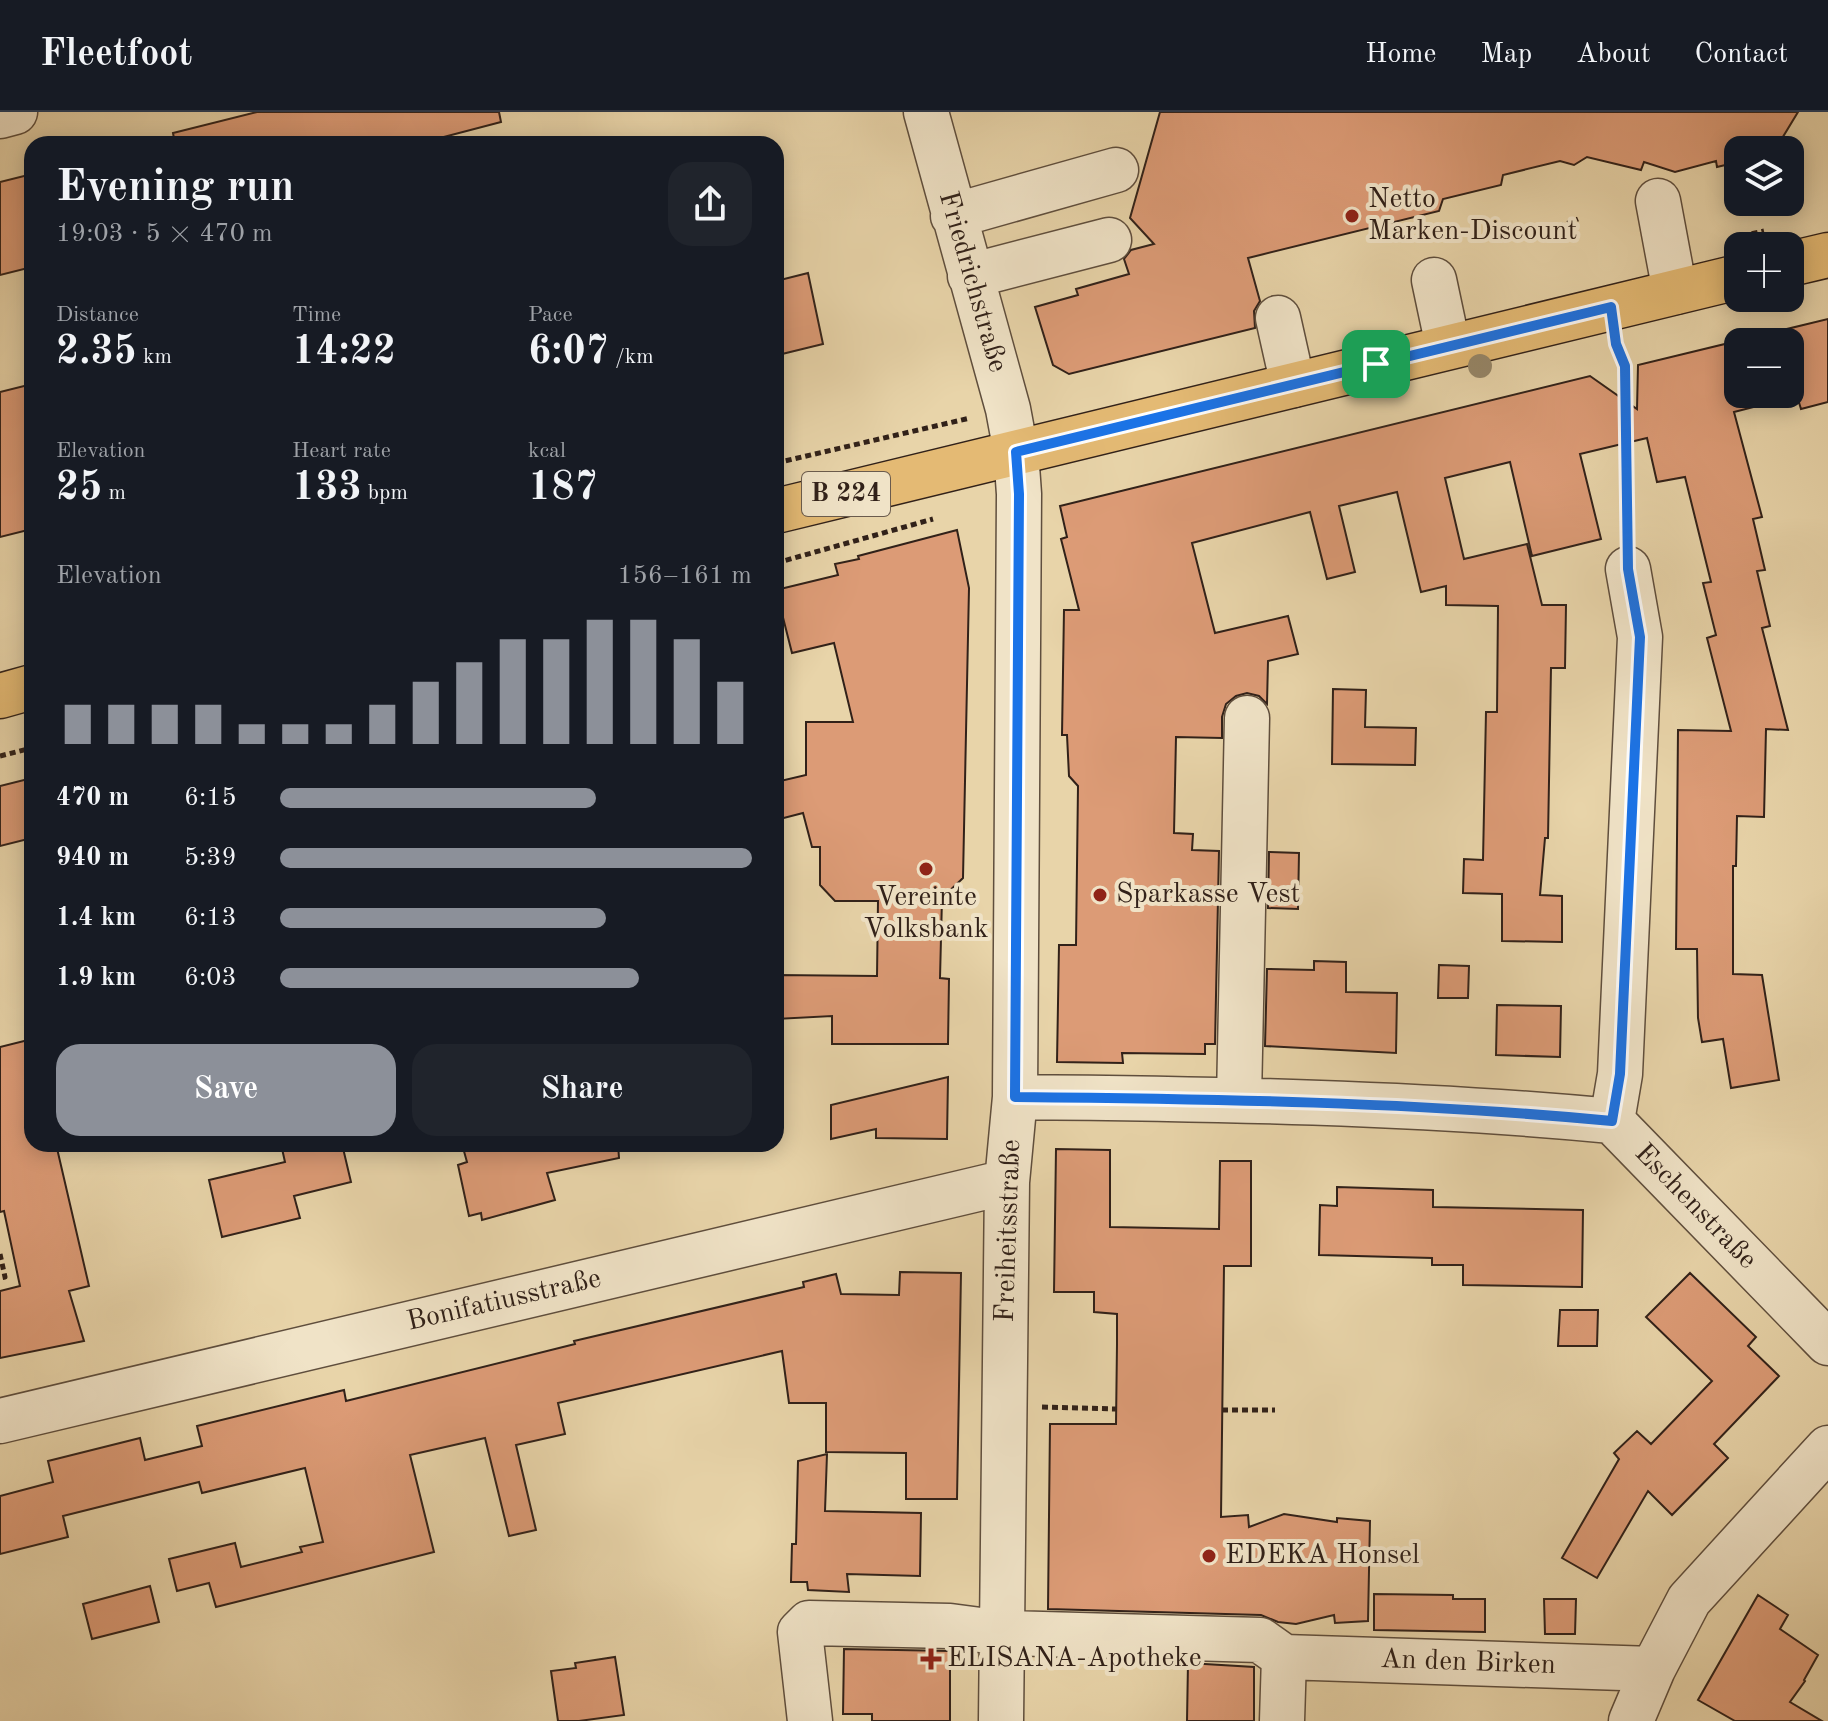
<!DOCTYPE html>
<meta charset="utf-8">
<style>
:root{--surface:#171b24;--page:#20242c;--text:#f1f3f6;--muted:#9ea1a6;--line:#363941;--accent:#8c9099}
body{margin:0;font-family:"Old Standard TT",serif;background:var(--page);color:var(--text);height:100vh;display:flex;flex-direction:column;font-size:30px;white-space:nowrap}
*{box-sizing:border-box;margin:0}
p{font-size:26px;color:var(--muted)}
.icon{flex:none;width:44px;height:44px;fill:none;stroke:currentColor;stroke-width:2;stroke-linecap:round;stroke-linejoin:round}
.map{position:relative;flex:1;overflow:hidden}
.side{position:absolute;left:24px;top:24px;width:760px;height:1016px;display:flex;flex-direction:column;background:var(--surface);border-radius:24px;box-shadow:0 4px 20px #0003}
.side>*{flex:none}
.controls{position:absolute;left:1724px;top:24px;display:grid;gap:16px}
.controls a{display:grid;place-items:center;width:80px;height:80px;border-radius:16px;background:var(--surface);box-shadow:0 4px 20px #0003;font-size:40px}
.pin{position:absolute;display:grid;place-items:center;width:68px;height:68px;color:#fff;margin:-34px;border-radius:16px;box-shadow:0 4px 12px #0006}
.round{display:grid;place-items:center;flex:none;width:84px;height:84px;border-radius:24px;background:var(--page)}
.head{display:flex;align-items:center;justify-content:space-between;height:136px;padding:0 32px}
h1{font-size:44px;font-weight:800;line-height:60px}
.metrics{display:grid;grid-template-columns:repeat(3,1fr);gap:12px;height:136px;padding:8px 32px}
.metrics div{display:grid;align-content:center}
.metrics b{font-size:40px;font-weight:800}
.metrics small{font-size:22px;font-weight:400}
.metrics p{font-size:22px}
.chart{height:224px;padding:16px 32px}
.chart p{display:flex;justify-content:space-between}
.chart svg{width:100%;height:144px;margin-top:8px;stroke:var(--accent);stroke-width:6}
.cta{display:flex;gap:16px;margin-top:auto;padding:16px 32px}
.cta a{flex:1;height:92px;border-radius:24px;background:var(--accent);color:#fff;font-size:32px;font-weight:800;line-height:92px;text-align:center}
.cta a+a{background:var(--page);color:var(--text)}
ul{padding:0 32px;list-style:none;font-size:26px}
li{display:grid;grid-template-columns:128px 96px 1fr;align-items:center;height:60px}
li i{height:20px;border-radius:10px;background:var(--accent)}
header{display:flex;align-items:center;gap:48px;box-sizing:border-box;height:112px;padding:0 40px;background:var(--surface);border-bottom:2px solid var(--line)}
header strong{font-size:38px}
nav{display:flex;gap:44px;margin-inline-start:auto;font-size:28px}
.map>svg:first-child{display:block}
.building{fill:#dc9b76;stroke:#312119;stroke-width:2;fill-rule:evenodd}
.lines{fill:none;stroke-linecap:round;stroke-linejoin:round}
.minor-casing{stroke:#5f4e3d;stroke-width:47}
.major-casing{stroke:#312119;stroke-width:47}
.path{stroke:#312119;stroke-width:5;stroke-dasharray:6 4;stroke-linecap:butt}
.minor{stroke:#f0e3c7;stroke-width:44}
.major{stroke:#e4ba74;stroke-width:44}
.tree{fill:#968769}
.route-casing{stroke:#fff;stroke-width:16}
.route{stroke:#1a73e8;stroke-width:10}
.poi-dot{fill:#8f2418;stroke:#f0e3c7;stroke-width:3}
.labels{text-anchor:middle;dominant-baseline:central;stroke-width:8;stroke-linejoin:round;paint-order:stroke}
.shield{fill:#f0e3c7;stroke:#6a5b4d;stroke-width:2}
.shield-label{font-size:26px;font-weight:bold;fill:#312119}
.poi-label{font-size:28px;fill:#312119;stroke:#f0e3c7;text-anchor:start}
.street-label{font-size:28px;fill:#312119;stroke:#f0e3c7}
</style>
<header>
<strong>Fleetfoot</strong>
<nav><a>Home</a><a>Map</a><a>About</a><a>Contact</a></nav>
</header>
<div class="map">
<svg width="1828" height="1609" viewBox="0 0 1828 1609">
<rect width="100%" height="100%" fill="#e8d4a9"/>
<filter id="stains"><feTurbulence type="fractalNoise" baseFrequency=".0025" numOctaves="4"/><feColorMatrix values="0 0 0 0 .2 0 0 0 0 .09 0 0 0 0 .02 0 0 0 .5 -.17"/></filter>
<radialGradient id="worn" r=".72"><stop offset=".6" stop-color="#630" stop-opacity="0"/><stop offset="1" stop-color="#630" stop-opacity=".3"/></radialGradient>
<!-- building -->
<path class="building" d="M 257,0 L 499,0 L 501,10 L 417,32 L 175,32 L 173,21 Z
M 1160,0 L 1798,0 L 1775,38 L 1738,38 L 1738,50 L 1717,55 L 1716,49 L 1675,60 L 1644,50 L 1641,58 L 1587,45 L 1574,53 L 1560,49 L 1503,63 L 1501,73 L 1443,87 L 1439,99 L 1248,146 L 1260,189 L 1254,199 L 1255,216 L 1069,262 L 1053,253 L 1035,195 L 1078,183 L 1076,177 L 1129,162 L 1124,147 L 1131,138 L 1154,132 L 1130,106 Z
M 32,62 L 32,155 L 0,163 L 0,70 Z
M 808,161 L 823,232 L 782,242 L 780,234 L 776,235 L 776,169 Z
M 1828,207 L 1828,290 L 1801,297 L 1797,284 L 1734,300 L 1762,405 L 1753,407 L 1765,458 L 1757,459 L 1770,514 L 1762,516 L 1788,618 L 1766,617 L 1764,705 L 1737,704 L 1736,754 L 1733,754 L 1733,862 L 1762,863 L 1779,968 L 1731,976 L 1723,927 L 1702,930 L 1698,906 L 1697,837 L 1676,837 L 1678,618 L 1731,619 L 1707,526 L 1716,523 L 1703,471 L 1711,470 L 1685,365 L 1657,370 L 1647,326 L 1580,342 L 1601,427 L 1532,444 L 1510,350 L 1445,366 L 1464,447 L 1527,432 L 1542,493 L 1566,493 L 1565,556 L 1551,556 L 1548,726 L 1545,726 L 1540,783 L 1562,784 L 1562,830 L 1502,829 L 1502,782 L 1463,781 L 1464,747 L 1483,748 L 1486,600 L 1497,600 L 1498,494 L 1446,493 L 1446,474 L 1421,480 L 1397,380 L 1339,394 L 1355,460 L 1327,467 L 1310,400 L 1192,431 L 1215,521 L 1288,504 L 1298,542 L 1268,549 L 1267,592 L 1259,584 L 1247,581 L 1236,584 L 1226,592 L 1222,605 L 1222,626 L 1176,625 L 1174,721 L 1193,722 L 1192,738 L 1219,739 L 1215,932 L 1205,932 L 1205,942 L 1122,941 L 1123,951 L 1057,950 L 1059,833 L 1076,833 L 1078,674 L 1069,664 L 1067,623 L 1062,623 L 1064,498 L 1079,498 L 1061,427 L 1067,425 L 1060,394 L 1590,264 L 1637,297 L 1638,253 ZM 1738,230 L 1790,230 L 1790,282 L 1738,282 Z
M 32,272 L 32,417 L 0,425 L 0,280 Z
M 957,418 L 969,476 L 963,766 L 942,786 L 940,866 L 949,867 L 948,932 L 832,932 L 832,904 L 776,907 L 776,863 L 877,864 L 878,789 L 835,789 L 820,773 L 820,735 L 812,735 L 803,701 L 776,708 L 776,670 L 806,663 L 806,610 L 853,610 L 834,531 L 792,541 L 776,478 L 838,463 L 835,452 L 859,447 L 858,444 Z
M 1333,577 L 1366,578 L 1365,615 L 1416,616 L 1415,653 L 1332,652 Z
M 32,666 L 32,726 L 0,734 L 0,674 Z
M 1269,740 L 1299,741 L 1298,797 L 1268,796 Z
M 1314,849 L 1346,850 L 1346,880 L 1397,881 L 1396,941 L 1265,934 L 1267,857 L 1314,858 Z
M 1439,853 L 1469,854 L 1468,886 L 1438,886 Z
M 1497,893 L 1561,894 L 1560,945 L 1496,943 Z
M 32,927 L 32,1032 L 56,1032 L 89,1174 L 69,1179 L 84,1229 L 0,1246 L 0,1179 L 20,1174 L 4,1099 L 0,1100 L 0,935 Z
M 948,965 L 947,1027 L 876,1026 L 876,1017 L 831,1027 L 831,993 Z
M 281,1032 L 342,1032 L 351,1070 L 294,1084 L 300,1106 L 222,1125 L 209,1068 L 285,1050 Z
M 462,1032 L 618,1032 L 619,1046 L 547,1061 L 555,1088 L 482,1108 L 481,1101 L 469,1104 L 458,1053 L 467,1050 Z
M 1056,1037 L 1110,1038 L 1110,1115 L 1219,1117 L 1220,1049 L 1251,1049 L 1251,1154 L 1224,1154 L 1221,1405 L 1248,1403 L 1249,1415 L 1284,1402 L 1337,1410 L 1337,1406 L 1370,1409 L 1368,1509 L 1335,1511 L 1334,1503 L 1296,1512 L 1278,1510 L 1261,1503 L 1048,1497 L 1050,1312 L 1116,1312 L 1117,1232 L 1117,1202 L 1094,1200 L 1094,1180 L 1054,1180 Z
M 1337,1075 L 1433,1078 L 1433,1095 L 1583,1098 L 1582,1175 L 1463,1173 L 1463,1153 L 1432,1153 L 1432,1146 L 1319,1143 L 1320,1093 L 1337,1094 Z
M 900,1160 L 961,1161 L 957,1387 L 906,1387 L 906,1341 L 826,1340 L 826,1291 L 789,1291 L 782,1239 L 558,1291 L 565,1322 L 516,1333 L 536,1418 L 509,1424 L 485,1326 L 410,1343 L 434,1440 L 216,1495 L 209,1471 L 177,1479 L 169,1447 L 235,1431 L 241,1455 L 302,1440 L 300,1435 L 323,1430 L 305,1356 L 202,1381 L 199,1370 L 63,1404 L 68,1425 L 0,1442 L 0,1384 L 53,1370 L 48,1349 L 140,1326 L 145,1348 L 202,1334 L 197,1314 L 344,1278 L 346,1289 L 575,1232 L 574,1229 L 804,1175 L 803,1170 L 836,1162 L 841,1182 L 899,1183 Z
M 1690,1161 L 1756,1225 L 1748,1234 L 1779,1264 L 1714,1332 L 1728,1346 L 1672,1403 L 1648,1379 L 1597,1466 L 1562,1446 L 1619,1347 L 1614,1341 L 1637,1319 L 1651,1332 L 1712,1269 L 1646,1205 Z
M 1560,1198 L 1598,1198 L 1597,1234 L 1558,1234 Z
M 827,1342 L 825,1399 L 921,1401 L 920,1464 L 847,1462 L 849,1480 L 808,1478 L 807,1470 L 791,1470 L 792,1432 L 796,1432 L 798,1349 Z
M 150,1474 L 159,1510 L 92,1527 L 83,1492 Z
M 1374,1482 L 1453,1483 L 1453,1487 L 1485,1487 L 1485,1520 L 1374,1518 Z
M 1758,1483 L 1788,1503 L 1780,1517 L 1818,1543 L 1804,1568 L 1805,1569 L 1790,1590 L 1822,1609 L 1735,1609 L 1698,1588 Z
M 1544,1487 L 1576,1487 L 1575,1522 L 1545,1522 Z
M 844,1537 L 950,1539 L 950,1609 L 872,1609 L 872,1602 L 843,1602 Z
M 615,1545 L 624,1603 L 579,1609 L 558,1609 L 551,1559 L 576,1556 L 575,1551 Z
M 1188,1551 L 1254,1555 L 1254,1609 L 1187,1609 Z"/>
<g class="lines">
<defs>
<path id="minor" d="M 926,0 L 1008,297 L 1016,340 L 1019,382 L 1015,985 L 1007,1070 L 1001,1609
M 0,4 L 15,0
M 1658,89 L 1675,180
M 953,104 L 1116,58
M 970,164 L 1109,128
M 1434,168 L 1448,234
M 1278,206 L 1293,273
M 1015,985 C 1214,987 1413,990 1612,1009 L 1828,1231
M 1239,987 L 1247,606
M 1612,1009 L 1620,962 L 1640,525 L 1628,457
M 0,1309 L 1007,1070
M 1284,1545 L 1653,1557
M 810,1609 L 800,1520 L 809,1511 L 950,1514 L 1003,1521 L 1260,1528 L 1284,1545
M 1282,1609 L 1284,1545
M 1631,1609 L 1653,1557 L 1689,1488 L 1828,1336"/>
<path id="major" d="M 1790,152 L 1828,143
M 776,399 L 1738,165
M 0,584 L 32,575"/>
</defs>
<!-- minor casing -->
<use href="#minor" class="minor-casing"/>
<!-- major casing -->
<use href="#major" class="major-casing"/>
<!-- path -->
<path class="path" d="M 1549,119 L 1578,107
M 1742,124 L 1764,119
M 1617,235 L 1625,254 L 1628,420
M 776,351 L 970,306
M 776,451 L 933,407
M 0,644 L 32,636
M 0,1142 L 5,1165 L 0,1166
M 1042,1295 L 1116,1297
M 1222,1298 L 1275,1298"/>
<!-- minor -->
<use href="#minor" class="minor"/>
<!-- major -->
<use href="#major" class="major"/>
</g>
<!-- trees -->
<circle class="tree" cx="1480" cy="254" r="12"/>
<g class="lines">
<defs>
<path id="route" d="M 1611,195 L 1616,232 L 1625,254 L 1628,457 L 1640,525 L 1620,962 L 1612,1009 C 1413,990 1214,987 1015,985 L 1019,382 L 1016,340 Z"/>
</defs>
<!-- route casing -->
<use href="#route" class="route-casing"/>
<!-- route -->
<use href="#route" class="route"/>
</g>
<!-- markers -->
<g class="poi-dot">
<circle cx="1352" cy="104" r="8"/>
<circle cx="926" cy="757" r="8"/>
<circle cx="1100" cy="783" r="8"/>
<circle cx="1209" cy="1444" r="8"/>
<path d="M927 1535h8v8h8v8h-8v8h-8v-8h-8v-8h8z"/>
</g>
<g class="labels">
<!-- shield labels -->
<rect class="shield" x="802" y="360" width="88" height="44" rx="6"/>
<g class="shield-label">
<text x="846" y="382">B 224</text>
</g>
<!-- poi labels -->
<g class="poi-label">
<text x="1368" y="88">Netto<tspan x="1368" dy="32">Marken-Discount</tspan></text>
<text x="1116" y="783">Sparkasse Vest</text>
<text x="926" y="786" text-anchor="middle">Vereinte<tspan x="926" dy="32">Volksbank</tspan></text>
<text x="1225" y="1444">EDEKA Honsel</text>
<text x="947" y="1547">ELISANA-Apotheke</text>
</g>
<!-- street labels -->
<g class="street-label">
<text transform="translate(972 170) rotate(74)">Friedrichstraße</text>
<text transform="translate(1695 1095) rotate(46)">Eschenstraße</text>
<text transform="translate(1009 1119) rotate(-88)">Freiheitsstraße</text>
<text transform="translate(504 1189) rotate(-13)">Bonifatiusstraße</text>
<text transform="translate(1468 1551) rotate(2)">An den Birken</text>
</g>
</g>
<rect width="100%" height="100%" filter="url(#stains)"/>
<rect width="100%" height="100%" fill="url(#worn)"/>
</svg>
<div class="controls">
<a><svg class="icon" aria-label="layers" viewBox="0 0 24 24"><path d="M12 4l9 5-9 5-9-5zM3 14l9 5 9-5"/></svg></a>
<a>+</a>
<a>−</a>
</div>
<div class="pin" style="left:1376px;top:252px;background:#1e9e55"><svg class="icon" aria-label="arrive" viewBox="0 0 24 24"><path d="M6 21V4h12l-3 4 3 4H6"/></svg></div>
<section class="side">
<div class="head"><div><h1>Evening run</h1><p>19:03 · 5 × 470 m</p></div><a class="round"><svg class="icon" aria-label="share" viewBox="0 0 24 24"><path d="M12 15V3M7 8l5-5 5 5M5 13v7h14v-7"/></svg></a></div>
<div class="metrics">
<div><p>Distance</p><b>2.35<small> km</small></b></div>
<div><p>Time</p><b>14:22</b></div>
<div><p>Pace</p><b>6:07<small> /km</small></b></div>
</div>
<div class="metrics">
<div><p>Elevation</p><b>25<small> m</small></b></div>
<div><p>Heart rate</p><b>133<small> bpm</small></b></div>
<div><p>kcal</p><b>187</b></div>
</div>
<div class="chart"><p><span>Elevation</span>156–161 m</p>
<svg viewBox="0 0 160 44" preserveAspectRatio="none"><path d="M5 44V32M15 44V32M25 44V32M35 44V32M45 44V38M55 44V38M65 44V38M75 44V32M85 44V25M95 44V19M105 44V12M115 44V12M125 44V6M135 44V6M145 44V12M155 44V25"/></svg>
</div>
<ul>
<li><b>470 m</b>6:15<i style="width:67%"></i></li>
<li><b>940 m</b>5:39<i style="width:100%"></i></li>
<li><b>1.4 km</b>6:13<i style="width:69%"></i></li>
<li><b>1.9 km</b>6:03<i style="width:76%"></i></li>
</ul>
<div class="cta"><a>Save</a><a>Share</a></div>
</section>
</div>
